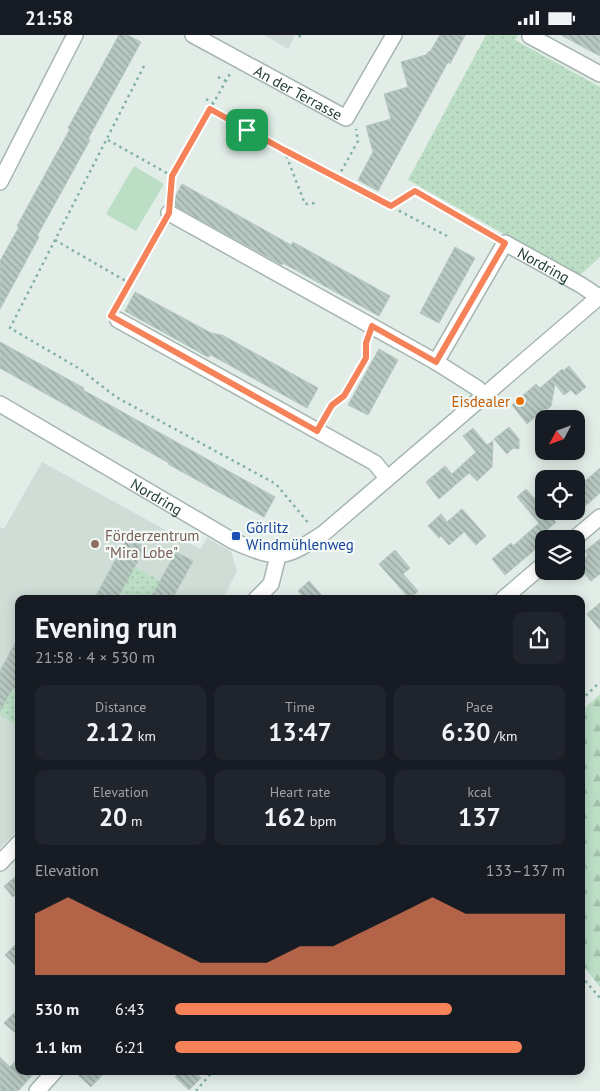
<!DOCTYPE html>
<meta charset="utf-8">
<style>
:root{--surface:#171b24;--page:#20242c;--text:#f1f3f6;--muted:#9ea1a6;--accent:#f58258}
body{margin:0;font-family:"PT Sans",sans-serif;background:var(--page);color:var(--text);height:100vh;display:flex;flex-direction:column;font-size:19px;white-space:nowrap}
*{box-sizing:border-box;margin:0}
p{font-size:16px;color:var(--muted)}
.icon{flex:none;width:28px;height:28px;fill:none;stroke:currentColor;stroke-width:2;stroke-linecap:round;stroke-linejoin:round}
.map{position:relative;flex:1;overflow:hidden}
.side{position:absolute;left:15px;top:560px;width:570px;height:480px;display:flex;flex-direction:column;background:var(--surface);border-radius:10px;box-shadow:0 2px 12px #0003}
.side>*{flex:none}
.needle{width:32px;rotate:229deg}
.controls{position:absolute;left:535px;top:375px;display:grid;gap:10px}
.controls a{display:grid;place-items:center;width:50px;height:50px;border-radius:10px;background:var(--surface);box-shadow:0 2px 12px #0003;font-size:25px}
.pin{position:absolute;display:grid;place-items:center;width:42px;height:42px;color:#fff;margin:-21px;border-radius:10px;box-shadow:0 2px 8px #0006}
.round{display:grid;place-items:center;flex:none;width:52px;height:52px;border-radius:10px;background:var(--page)}
.summary{display:flex;align-items:center;justify-content:space-between;height:85px;padding:0 20px}
h1{font-size:28px;font-weight:600;line-height:38px}
.metrics{display:grid;grid-template-columns:repeat(3,1fr);gap:8px;height:85px;padding:5px 20px}
.metrics div{display:grid;align-content:center;border-radius:10px;background:var(--page);text-align:center}
.metrics b{font-size:25px;font-weight:600}
.metrics small{font-size:14px;font-weight:400}
.metrics p{font-size:14px}
.chart{height:140px;padding:10px 20px}
.chart p{display:flex;justify-content:space-between}
.chart svg{width:100%;height:90px;margin-top:5px;fill:var(--accent);opacity:.7}
ul{padding:0 20px;list-style:none;font-size:16px}
li{display:grid;grid-template-columns:80px 60px 1fr;align-items:center;height:38px}
li i{height:12px;border-radius:6px;background:var(--accent)}
.status{display:flex;justify-content:space-between;align-items:center;height:35px;padding:0 25px;background:var(--surface);direction:ltr}
.status svg{height:14px;fill:currentColor}
.map>svg:first-child{display:block}
.built{fill:#d0ddd7}
.grass{fill:url(#grass-dots)}
.forest{fill:url(#forest-firs)}
.pitch{fill:#bbdec5}
.building{fill:url(#building-back-hatch);stroke:#b4c7bf}
.lines{fill:none;stroke-linecap:round;stroke-linejoin:round}
.minor-casing{stroke:#a5b5af;stroke-width:18}
.path{stroke:#82b1a3;stroke-width:2.5;stroke-dasharray:2.5 4;stroke-linecap:butt}
.minor{stroke:#fff;stroke-width:15}
.route-casing{stroke:#fff;stroke-width:10}
.route{stroke:#f58258;stroke-width:6}
.food-dot{fill:#e8710a;stroke:#f3f9f6;stroke-width:2}
.transit-dot{fill:#1a4fb4;stroke:#f3f9f6;stroke-width:2}
.education-dot{fill:#8d6e63;stroke:#f3f9f6;stroke-width:2}
.labels{text-anchor:middle;dominant-baseline:central;stroke-width:4.5;stroke-linejoin:round;paint-order:stroke}
.street-label{font-size:15px;fill:#223e37;stroke:#f3f9f6}
.food-label{font-size:15px;fill:#c56008;stroke:#f3f9f6;text-anchor:end}
.transit-label{font-size:15px;fill:#164399;stroke:#f3f9f6;text-anchor:start}
.education-label{font-size:15px;fill:#785e54;stroke:#f3f9f6;text-anchor:start}
</style>
<div class="status"><b>21:58</b><svg viewBox="0 0 49 12"><path d="M0 12V9h3v3zM5 12V6h3v6zM10 12V3h3v9zM15 12V0h3v12zM26 1h20v11H26zM47 4h2v5h-2z"/></svg></div>
<div class="map">
<svg width="600" height="1056" viewBox="0 0 600 1056">
<defs>
<pattern id="grass-dots" width="8" height="8" patternUnits="userSpaceOnUse" patternTransform="scale(1.25)"><rect width="8" height="8" fill="#bbdec5"/><path d="M2 2h.1M6 6h.1" fill="none" stroke="#a0c0aa" stroke-width="1.8" stroke-linecap="round"/></pattern>
<pattern id="forest-firs" width="22" height="20" patternUnits="userSpaceOnUse" patternTransform="scale(1.25)"><rect width="22" height="20" fill="#bbdec5"/><path d="M5 1l3.5 6h-7zM16 11l3.5 6h-7z" fill="#a0c0aa"/></pattern>
<pattern id="building-back-hatch" width="6" height="6" patternUnits="userSpaceOnUse" patternTransform="scale(1.25)"><rect width="6" height="6" fill="#b7c8c1"/><path d="M-1 5l2 2M0 0l6 6M5-1l2 2" fill="none" stroke="#94a49e"/></pattern>
</defs>
<rect width="100%" height="100%" fill="#e2ede8"/>
<!-- built -->
<path class="built" d="M 264,0 L 295,0 L 288,14 Z
M 42,427 L 200,514 L 207,503 L 231,516 L 237,536 L 223,564 L 19,564 L 19,794 L 0,813 L 0,492 L 4,494 Z"/>
<!-- grass -->
<path class="grass" d="M 486,0 L 518,0 L 515,5 L 600,52 L 600,222 L 579,241 L 408,145 Z
M 134,531 L 160,546 L 150,564 L 131,564 L 120,558 Z
M 13,653 L 19,657 L 19,691 L 0,680 L 0,676 Z"/>
<!-- forest -->
<path class="forest" d="M 600,659 L 600,952 L 581,928 L 581,676 Z"/>
<!-- pitch -->
<path class="pitch" d="M 134,131 L 164,149 L 136,196 L 106,179 Z"/>
<!-- building -->
<path class="building" d="M 119,0 L 127,0 L 141,7 L 88,104 L 90,105 L 37,201 L 39,202 L 0,274 L 0,226 L 19,192 L 17,191 L 70,94 L 68,93 Z
M 440,0 L 465,0 L 450,29 L 448,27 L 378,156 L 358,145 L 373,117 L 366,91 L 391,84 L 384,59 L 408,52 L 401,27 L 426,20 L 429,16 L 430,17 Z
M 561,0 L 600,0 L 600,21 L 583,12 Z
M 182,149 L 291,210 L 293,207 L 390,261 L 379,281 L 283,228 L 282,230 L 171,169 Z
M 455,212 L 475,223 L 439,288 L 420,278 Z
M 135,257 L 211,298 L 222,300 L 318,353 L 307,373 L 211,320 L 208,322 L 125,276 Z
M 0,307 L 84,353 L 83,355 L 275,462 L 264,482 L 168,429 L 169,428 L 0,333 Z
M 379,314 L 398,325 L 368,380 L 348,370 Z
M 569,331 L 586,352 L 576,360 L 571,355 L 564,360 L 555,349 L 551,371 L 548,374 L 544,374 L 527,389 L 512,370 L 536,349 L 540,353 L 562,334 L 563,336 Z
M 509,392 L 519,404 L 519,414 L 513,413 L 507,419 L 494,404 Z
M 473,393 L 487,410 L 493,406 L 492,432 L 477,446 L 469,438 L 439,464 L 426,447 L 445,431 L 452,439 L 476,417 L 463,401 Z
M 600,433 L 600,458 L 576,479 L 576,439 L 583,448 Z
M 526,454 L 544,474 L 544,476 L 546,476 L 556,487 L 547,495 L 552,501 L 548,504 L 544,504 L 544,507 L 505,540 L 492,524 L 511,508 L 513,511 L 539,488 L 517,462 Z
M 462,474 L 486,501 L 476,510 L 464,497 L 449,510 L 441,501 L 439,503 L 428,491 L 441,479 L 447,487 Z
M 128,502 L 145,512 L 139,524 L 117,564 L 94,564 Z
M 600,504 L 600,539 L 591,546 L 577,530 L 588,520 L 585,516 Z
M 395,515 L 410,533 L 403,539 L 418,556 L 410,564 L 379,529 Z
M 176,517 L 193,526 L 172,564 L 150,564 Z
M 309,546 L 325,564 L 305,564 L 298,556 Z
M 600,568 L 600,595 L 587,579 Z
M 19,601 L 19,657 L 13,653 L 0,676 L 0,636 Z
M 19,839 L 19,856 L 13,862 L 4,851 Z
M 19,906 L 19,934 L 5,920 Z
M 19,973 L 19,1001 L 4,988 Z
M 0,1022 L 10,1032 L 19,1022 L 19,1036 L 36,1036 L 18,1056 L 0,1056 Z
M 74,1036 L 106,1036 L 91,1052 Z
M 181,1036 L 194,1036 L 201,1043 L 189,1055 L 175,1042 Z"/>
<g class="lines">
<defs>
<g id="minor">
<path id="s1" d="M 193,0 L 346,83 L 394,0"/>
<path d="M 530,1 L 600,39"/>
<path d="M 0,147 L 75,0"/>
<path d="M 169,178 L 436,327 L 477,353 L 483,360"/>
<path d="M 118,285 L 375,428 L 387,443"/>
<path id="s2" d="M 436,327 L 505,208 L 581,250 L 599,262"/>
<path id="s3" d="M 0,369 L 233,506 C 279,526 283,525 324,498 L 600,261"/>
<path d="M 574,504 L 600,482"/>
<path d="M 256,564 L 271,549 L 278,521"/>
<path d="M 503,564 L 544,529"/>
<path d="M 0,828 L 19,808"/>
<path d="M 37,1056 L 55,1036"/>
</g>
</defs>
<!-- minor casing -->
<use href="#minor" class="minor-casing"/>
<!-- path -->
<path class="path" d="M 299,0 L 302,5
M 144,31 L 10,293 L 80,334 L 116,362 L 276,449 L 310,490
M 218,42 L 226,46
M 206,64 L 213,68
M 210,74 L 284,115 L 305,169 L 316,168
M 108,105 L 172,141
M 284,115 L 447,201
M 338,142 L 358,106 L 356,94
M 170,163 L 172,141 L 231,37
M 391,171 L 415,156 L 493,201
M 55,205 L 129,248
M 116,272 L 163,189
M 324,385 L 332,370 L 344,361 L 366,323 L 367,304
M 581,665 L 600,647
M 581,941 L 600,963
M 196,1056 L 213,1036"/>
<!-- minor -->
<use href="#minor" class="minor"/>
</g>
<g class="lines">
<defs>
<path id="route" d="M 210,74 L 284,115 L 391,171 L 415,156 L 505,208 L 436,327 L 372,291 L 366,308 L 366,323 L 344,361 L 332,370 L 317,396 L 111,281 L 169,178 L 172,141 Z"/>
</defs>
<!-- route casing -->
<use href="#route" class="route-casing"/>
<!-- route -->
<use href="#route" class="route"/>
</g>
<!-- markers -->
<circle class="food-dot" cx="520" cy="366" r="5"/>
<rect class="transit-dot" x="231" y="496" width="10" height="10" rx="2.5"/>
<circle class="education-dot" cx="95" cy="509" r="5"/>
<g class="labels">
<!-- street labels -->
<g class="street-label">
<text stroke="none"><textPath href="#s1" startOffset="120">An der Terrasse</textPath></text>
<text stroke="none"><textPath href="#s2" startOffset="182">Nordring</textPath></text>
<text stroke="none"><textPath href="#s3" startOffset="182">Nordring</textPath></text>
</g>
<!-- food labels -->
<g class="food-label">
<text x="510" y="366">Eisdealer</text>
</g>
<!-- transit labels -->
<g class="transit-label">
<text x="246" y="492">Görlitz<tspan x="246" dy="17">Windmühlenweg</tspan></text>
</g>
<!-- education labels -->
<g class="education-label">
<text x="105" y="500">Förderzentrum<tspan x="105" dy="17">"Mira Lobe"</tspan></text>
</g>
</g>
</svg>
<div class="controls">
<a><svg class="needle" viewBox="-14 -14 28 28"><path d="M0-13l5 13h-10z" fill="#e53935"/><path d="M0 13l5-13h-10z" fill="#9ea1a6"/></svg></a>
<a><svg class="icon" aria-label="locate" viewBox="0 0 24 24"><circle cx="12" cy="12" r="6"/><path d="M12 2v4M12 18v4M2 12h4M18 12h4"/></svg></a>
<a><svg class="icon" aria-label="layers" viewBox="0 0 24 24"><path d="M12 4l9 5-9 5-9-5zM3 14l9 5 9-5"/></svg></a>
</div>
<div class="pin" style="left:247px;top:95px;background:#1e9e55"><svg class="icon" aria-label="arrive" viewBox="0 0 24 24"><path d="M6 21V4h12l-3 4 3 4H6"/></svg></div>
<section class="side">
<div class="summary"><div><h1>Evening run</h1><p>21:58 · 4 × 530 m</p></div><a class="round"><svg class="icon" aria-label="share" viewBox="0 0 24 24"><path d="M12 15V3M7 8l5-5 5 5M5 13v7h14v-7"/></svg></a></div>
<div class="metrics">
<div><p>Distance</p><b>2.12<small> km</small></b></div>
<div><p>Time</p><b>13:47</b></div>
<div><p>Pace</p><b>6:30<small> /km</small></b></div>
</div>
<div class="metrics">
<div><p>Elevation</p><b>20<small> m</small></b></div>
<div><p>Heart rate</p><b>162<small> bpm</small></b></div>
<div><p>kcal</p><b>137</b></div>
</div>
<div class="chart"><p><span>Elevation</span>133–137 m</p>
<svg viewBox="0 0 160 44" preserveAspectRatio="none"><path d="M0 44V14L10 6L20 14L30 22L40 30L50 38L60 38L70 38L80 30L90 30L100 22L110 14L120 6L130 14L140 14L150 14L160 14V44z"/></svg>
</div>
<ul>
<li><b>530 m</b>6:43<i style="width:71%"></i></li>
<li><b>1.1 km</b>6:21<i style="width:89%"></i></li>
</ul>
</section>
</div>
